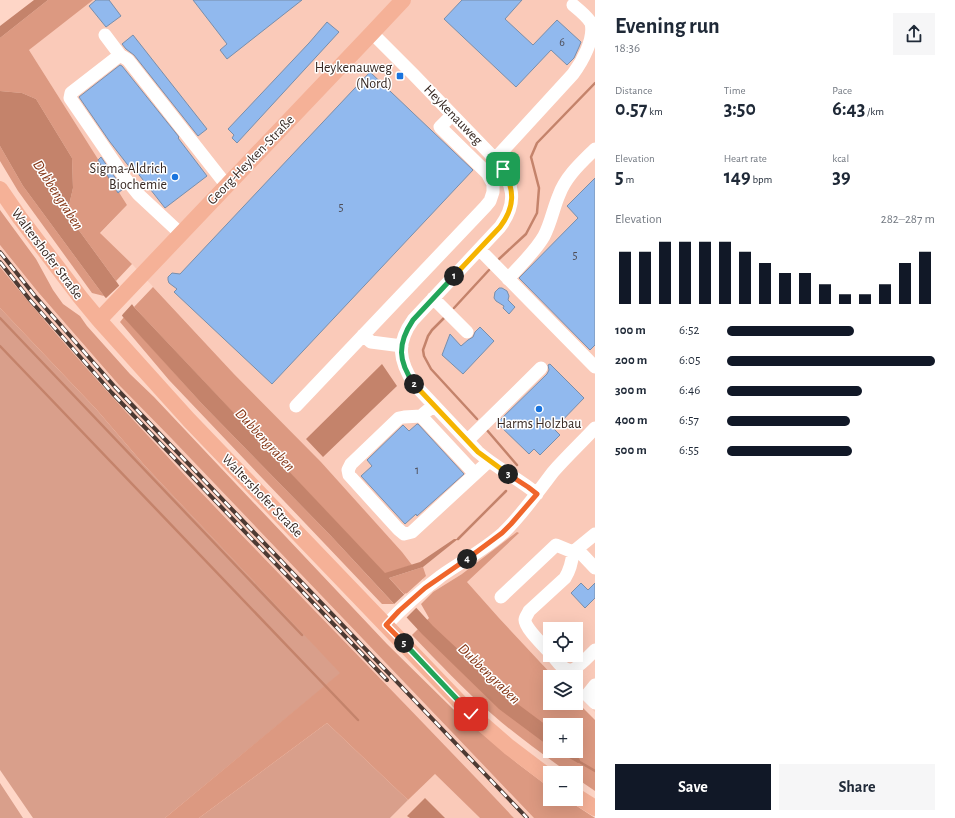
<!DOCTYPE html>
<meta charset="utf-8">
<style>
:root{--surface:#fff;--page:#f6f6f7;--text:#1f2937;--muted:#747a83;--accent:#111827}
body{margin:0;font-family:"Alegreya Sans",sans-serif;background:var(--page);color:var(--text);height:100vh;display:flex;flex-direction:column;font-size:15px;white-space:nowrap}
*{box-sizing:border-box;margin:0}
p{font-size:13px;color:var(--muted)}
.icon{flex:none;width:22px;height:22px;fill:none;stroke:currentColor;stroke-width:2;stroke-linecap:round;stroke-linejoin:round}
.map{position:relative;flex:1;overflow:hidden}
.sheet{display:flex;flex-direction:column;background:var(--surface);width:360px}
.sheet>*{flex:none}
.buttons{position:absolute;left:543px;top:622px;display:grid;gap:8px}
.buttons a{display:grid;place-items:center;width:40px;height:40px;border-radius:0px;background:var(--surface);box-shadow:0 4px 16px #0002;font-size:20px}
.pin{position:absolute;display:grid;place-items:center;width:34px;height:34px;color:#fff;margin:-17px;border-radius:8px;box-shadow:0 2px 6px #0006}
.km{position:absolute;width:20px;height:20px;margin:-10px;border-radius:50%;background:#222;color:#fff;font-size:11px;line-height:20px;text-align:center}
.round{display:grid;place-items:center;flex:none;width:42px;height:42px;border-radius:0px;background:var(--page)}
.overview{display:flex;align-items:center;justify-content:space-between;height:68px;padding:0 20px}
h1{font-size:22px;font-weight:700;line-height:30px}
.figures{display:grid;grid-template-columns:repeat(3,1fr);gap:6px;height:68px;padding:4px 20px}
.figures div{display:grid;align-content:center}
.figures b{font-size:20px;font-weight:700}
.figures small{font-size:11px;font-weight:400}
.figures p{font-size:11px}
.chart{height:112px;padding:8px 20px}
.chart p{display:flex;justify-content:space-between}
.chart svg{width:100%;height:72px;margin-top:4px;stroke:var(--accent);stroke-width:6}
.primary-button{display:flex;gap:8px;margin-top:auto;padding:8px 20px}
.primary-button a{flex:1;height:46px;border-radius:0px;background:var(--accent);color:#fff;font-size:16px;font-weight:700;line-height:46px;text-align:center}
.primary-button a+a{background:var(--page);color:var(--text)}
ul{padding:0 20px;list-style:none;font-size:13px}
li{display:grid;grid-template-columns:64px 48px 1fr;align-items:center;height:30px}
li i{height:10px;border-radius:5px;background:var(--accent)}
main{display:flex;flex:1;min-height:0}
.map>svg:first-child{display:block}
.built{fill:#facab9;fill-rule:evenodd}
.green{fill:#d99f8b}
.forest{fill:#dc9981;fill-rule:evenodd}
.water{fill:#c4836b}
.pier{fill:#fed6c7}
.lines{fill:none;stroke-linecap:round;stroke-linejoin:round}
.stream{stroke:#c4836b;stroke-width:2.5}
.building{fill:#91b9ee;stroke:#798eaa}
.minor{stroke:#fff;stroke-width:13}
.major{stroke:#f5b197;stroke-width:16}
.rail-casing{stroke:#4c3a33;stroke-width:4}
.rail{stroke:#fff;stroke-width:2.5;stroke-dasharray:8;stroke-linecap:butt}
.split-1-casing{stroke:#fff;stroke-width:8}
.split-2-casing{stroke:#fff;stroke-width:8}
.split-3-casing{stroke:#fff;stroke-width:8}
.split-4-casing{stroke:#fff;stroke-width:8}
.split-5-casing{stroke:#fff;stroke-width:8}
.split-6-casing{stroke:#fff;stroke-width:8}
.split-1{stroke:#f5b400;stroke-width:5}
.split-2{stroke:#22a559;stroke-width:5}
.split-3{stroke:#f5b400;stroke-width:5}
.split-4{stroke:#f0652b;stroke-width:5}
.split-5{stroke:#f0652b;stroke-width:5}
.split-6{stroke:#22a559;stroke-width:5}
.poi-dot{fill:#1974de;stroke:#fff;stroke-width:1.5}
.labels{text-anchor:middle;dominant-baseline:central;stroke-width:3;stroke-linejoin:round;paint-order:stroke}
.number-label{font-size:12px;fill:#4e4c55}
.poi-label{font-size:14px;fill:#372822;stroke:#fff;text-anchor:end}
.street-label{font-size:14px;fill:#372822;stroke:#fff}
.water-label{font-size:15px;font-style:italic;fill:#843514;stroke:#fff}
</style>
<main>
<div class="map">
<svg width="595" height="818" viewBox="0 0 595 818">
<rect width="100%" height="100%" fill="#fed6c7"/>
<!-- built -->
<path class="built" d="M 90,0 L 595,0 L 595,712 L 576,692 L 576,677 L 554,677 L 499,618 L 467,582 L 462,574 L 433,592 L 400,551 L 321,462 L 234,374 L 132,264 L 100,234 L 127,205 L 29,50 ZM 550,629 L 576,629 L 576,655 L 550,655 Z
M 0,245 L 38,292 L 119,385 L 171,438 L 534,818 L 514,818 L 366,665 L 160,449 L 110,395 L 28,302 L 0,267 Z
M 435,774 L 480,818 L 390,818 L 408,800 Z"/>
<!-- green -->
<path class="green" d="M 0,308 L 96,409 L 145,466 L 341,673 L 165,818 L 33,818 L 0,770 Z
M 327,723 L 408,800 L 390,818 L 199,818 Z
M 0,783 L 23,818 L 0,818 Z"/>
<!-- forest -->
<path class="forest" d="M 48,0 L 93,0 L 29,50 L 127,205 L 100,233 L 132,264 L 116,281 L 67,214 L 73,188 L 72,158 L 36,99 L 22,93 L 0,91 L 0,38 Z
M 0,146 L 23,186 L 104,296 L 92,293 L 18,191 L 0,161 Z
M 0,210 L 36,259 L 53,290 L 63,304 L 80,316 L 87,326 L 130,374 L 154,397 L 387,644 L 453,709 L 517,763 L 550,788 L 550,799 L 566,799 L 595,818 L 534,818 L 171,438 L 119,385 L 38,292 L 0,245 Z
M 0,267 C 74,358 155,444 236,529 C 328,625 422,721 514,818 L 480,818 L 435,774 L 408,800 L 327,723 L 199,818 L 165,818 L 340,673 L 145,466 L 96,409 L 0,308 Z
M 153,287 L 234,374 L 321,462 L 402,552 L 412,565 L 385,574 L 134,307 Z
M 124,317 L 203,405 L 331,536 L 394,604 L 382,604 L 169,380 L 120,322 Z
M 517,532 L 519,533 L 467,582 L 499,618 L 554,677 L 550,677 L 550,703 L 576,703 L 576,701 L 595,720 L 595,791 L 576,778 L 576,773 L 568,773 L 566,771 C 541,753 516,735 493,715 C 464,690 438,662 412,635 L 429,618 L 421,604 L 433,592 L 462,574 ZM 550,725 L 576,725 L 576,751 L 550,751 Z
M 423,567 L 426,576 L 405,595 L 389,578 Z"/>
<!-- water -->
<path class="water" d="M 34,0 L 48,0 L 0,38 L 0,26 Z
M 0,91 L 22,93 L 36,99 L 72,158 L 73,188 L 67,214 L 116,281 L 134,307 L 385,573 L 420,562 L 454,539 L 458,539 L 423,567 L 389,578 L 433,626 L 511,699 L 550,728 L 550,747 L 499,709 L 422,634 L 331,536 L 203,405 L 104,296 L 23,186 L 0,146 Z
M 382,364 L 397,386 L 323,457 L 306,439 Z
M 557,751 L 574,751 L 580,760 L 580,762 L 578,763 Z
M 425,798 L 445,818 L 410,818 L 407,816 Z"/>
<!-- pier -->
<path class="pier" d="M 121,284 L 133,303 L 123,314 L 121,317 L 105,299 Z
M 406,593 L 418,606 L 406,618 L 393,605 Z"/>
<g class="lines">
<!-- stream -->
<path class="stream" d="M 499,259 L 526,234 L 537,213 L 539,188 L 531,157 L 537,143 L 595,83
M 454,308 L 489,270
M 0,318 L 302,635
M 444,318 L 432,330 L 428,336 L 423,350 L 424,356 L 431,369 L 477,419
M 0,346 L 358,720
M 486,429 L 517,465
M 458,539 L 506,491
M 578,761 L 595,771"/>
</g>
<!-- building -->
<path class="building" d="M 96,0 L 109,0 L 121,16 L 106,27 L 89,6 Z
M 193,0 L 302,0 L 227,59 L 220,50 L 227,44 Z
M 462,0 L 522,0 L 505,19 L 533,45 L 557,20 L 581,42 L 579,47 L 574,58 L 567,65 L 551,50 L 516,87 L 444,19 Z
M 327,22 L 339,32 L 237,143 L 232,138 L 234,135 L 228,129 L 309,43 Z
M 133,35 L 207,129 L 198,136 L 134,55 L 126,49 L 122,44 Z
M 120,65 L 122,66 L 179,137 L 178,138 L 207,176 L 165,208 L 136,171 L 134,173 L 110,142 L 79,97 Z
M 370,72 L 473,170 L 272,384 L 174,292 L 177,289 L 169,283 L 168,280 L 168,277 L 172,273 L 180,274 Z
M 101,157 L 123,189 L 118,193 L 98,160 Z
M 595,178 L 595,345 L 590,350 L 519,278 L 578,218 L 567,206 Z
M 499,288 L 502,288 L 507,291 L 509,296 L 508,300 L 515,307 L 509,314 L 503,308 L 504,306 L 496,301 L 494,298 L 495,292 Z
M 480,327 L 494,341 L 463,374 L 442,355 L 450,334 L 461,346 L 468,340 L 473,337 L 475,332 Z
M 550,364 L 584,398 L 554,429 L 560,435 L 540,455 L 534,449 L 529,454 L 497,423 L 547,374 L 549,370 L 548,365 Z
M 417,424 L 418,424 L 464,474 L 417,516 L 416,514 L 405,524 L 361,476 L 372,466 L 367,460 L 403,425 L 409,431 Z
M 581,583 L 588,590 L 595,583 L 595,598 L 585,608 L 571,593 Z"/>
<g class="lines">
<!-- minor -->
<path class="minor" d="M 372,33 L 413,74 L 495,159 C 513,183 519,201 500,227 L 413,320 C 396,343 399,361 414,384 L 478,452 C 496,468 518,478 537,494
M 105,35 L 120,55 L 128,60 L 227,186
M 120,55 L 71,93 L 70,98 L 125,178 L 138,194 L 181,234
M 495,159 L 573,74 C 582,62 595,39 591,23 C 587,16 579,10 573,5
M 480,250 L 595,367
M 508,279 C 520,265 535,252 544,236 C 551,223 553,209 559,195 C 566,176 581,163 595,149
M 433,298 L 467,332
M 363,335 L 371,342 L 402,346
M 434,405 L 421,416 L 404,417 L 399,418 L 351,464 L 348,470 L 349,475 L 398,529 L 404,534 L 412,532 L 489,461
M 296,406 L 485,207 L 490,201 L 493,192 L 493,184 L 487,173 L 440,127 L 452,115
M 421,416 L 475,474
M 468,440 L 541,368
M 577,549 L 595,568
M 501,597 L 556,545 L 573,552 L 595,534
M 386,625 C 403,607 421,591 441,576 C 461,562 484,550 503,533 C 522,515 537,493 553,472 C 566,457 581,443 595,428
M 550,653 C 544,646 525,628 525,620 C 525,617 528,614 529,611 L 565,578 C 570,570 572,562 573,552
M 552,655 C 556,660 562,669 569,670 C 575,671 590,655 595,650
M 595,685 L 587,695 L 595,703"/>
<!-- major -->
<path class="major" d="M 0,189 L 20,218 L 80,297 L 99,320 L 161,389 L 189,420 L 471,714 L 509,747 L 550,778
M 99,320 L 372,33 L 403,0
M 576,796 L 595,808"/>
<defs>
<path id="rail" d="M 0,252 L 35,296 L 115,387 L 527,818
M 0,262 L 30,300 L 112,393 L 387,680"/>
</defs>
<!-- rail casing -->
<use href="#rail" class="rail-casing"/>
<!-- rail -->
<use href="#rail" class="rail"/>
</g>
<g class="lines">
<defs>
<path id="split-1" d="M 454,276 L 500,227 C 515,207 515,190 503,169"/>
<path id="split-2" d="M 414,384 C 398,361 397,344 413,320 L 454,276"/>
<path id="split-3" d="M 414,384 L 478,452 L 508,474"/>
<path id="split-4" d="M 467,559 L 502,533 L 511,524 L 537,494 L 528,487 L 508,474"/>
<path id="split-5" d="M 404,643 L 386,625 L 399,611 L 425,588 L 467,559"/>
<path id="split-6" d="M 404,643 L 471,714"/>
</defs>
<!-- split-1 casing -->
<use href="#split-1" class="split-1-casing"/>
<!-- split-2 casing -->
<use href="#split-2" class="split-2-casing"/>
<!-- split-3 casing -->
<use href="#split-3" class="split-3-casing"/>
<!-- split-4 casing -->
<use href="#split-4" class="split-4-casing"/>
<!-- split-5 casing -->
<use href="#split-5" class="split-5-casing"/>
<!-- split-6 casing -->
<use href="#split-6" class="split-6-casing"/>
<!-- split-1 -->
<use href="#split-1" class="split-1"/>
<!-- split-2 -->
<use href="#split-2" class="split-2"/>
<!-- split-3 -->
<use href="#split-3" class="split-3"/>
<!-- split-4 -->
<use href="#split-4" class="split-4"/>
<!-- split-5 -->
<use href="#split-5" class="split-5"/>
<!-- split-6 -->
<use href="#split-6" class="split-6"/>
</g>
<!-- markers -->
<g class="poi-dot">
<rect x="396" y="72" width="8" height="8" rx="2"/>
<circle cx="175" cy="177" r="4"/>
<circle cx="539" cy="409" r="4"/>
</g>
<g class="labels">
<!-- number labels -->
<g class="number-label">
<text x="562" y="42">6</text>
<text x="341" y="207">5</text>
<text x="575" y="255">5</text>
<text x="417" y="470">1</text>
</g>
<!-- poi labels -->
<g class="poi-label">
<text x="392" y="68">Heykenauweg<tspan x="392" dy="16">(Nord)</tspan></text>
<text x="167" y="169">Sigma-Aldrich<tspan x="167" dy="16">Biochemie</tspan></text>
<text x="539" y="424" text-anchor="middle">Harms Holzbau</text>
</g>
<!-- street labels -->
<g class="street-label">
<text transform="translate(453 115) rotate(46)">Heykenauweg</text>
<text transform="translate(251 160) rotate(-46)">Georg-Heyken-Straße</text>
<text transform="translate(47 254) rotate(53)">Waltershofer Straße</text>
<text transform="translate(262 496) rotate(46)">Waltershofer Straße</text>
</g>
<!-- water labels -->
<g class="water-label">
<text transform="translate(58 195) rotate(57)">Dubbengraben</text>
<text transform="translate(265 440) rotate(47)">Dubbengraben</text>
<text transform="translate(489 674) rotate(44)">Dubbengraben</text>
</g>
</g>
</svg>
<div class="buttons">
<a><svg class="icon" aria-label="locate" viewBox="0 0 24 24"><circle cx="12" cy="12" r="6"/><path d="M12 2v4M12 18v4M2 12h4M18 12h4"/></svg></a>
<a><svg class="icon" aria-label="layers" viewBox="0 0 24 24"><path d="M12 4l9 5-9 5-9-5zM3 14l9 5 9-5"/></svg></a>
<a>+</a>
<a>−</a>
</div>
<div class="pin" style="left:503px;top:169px;background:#1e9e55"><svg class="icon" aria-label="arrive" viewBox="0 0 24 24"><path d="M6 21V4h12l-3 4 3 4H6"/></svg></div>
<div class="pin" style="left:471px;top:714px;background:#d93025"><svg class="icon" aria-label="check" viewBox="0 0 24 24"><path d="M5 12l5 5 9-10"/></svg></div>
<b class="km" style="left:454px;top:276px">1</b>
<b class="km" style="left:414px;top:384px">2</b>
<b class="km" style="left:508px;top:474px">3</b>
<b class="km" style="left:467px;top:559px">4</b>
<b class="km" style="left:404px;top:643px">5</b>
</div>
<section class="sheet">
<div class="overview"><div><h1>Evening run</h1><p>18:36</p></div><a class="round"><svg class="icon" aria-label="share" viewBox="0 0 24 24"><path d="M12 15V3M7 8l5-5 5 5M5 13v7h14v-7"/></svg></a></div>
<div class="figures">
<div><p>Distance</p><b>0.57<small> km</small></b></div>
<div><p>Time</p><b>3:50</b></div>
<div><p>Pace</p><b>6:43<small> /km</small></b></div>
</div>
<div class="figures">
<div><p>Elevation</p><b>5<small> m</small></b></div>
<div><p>Heart rate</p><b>149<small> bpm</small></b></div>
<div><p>kcal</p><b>39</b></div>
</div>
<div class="chart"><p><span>Elevation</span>282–287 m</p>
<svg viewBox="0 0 160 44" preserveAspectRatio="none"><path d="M5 44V12M15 44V12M25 44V6M35 44V6M45 44V6M55 44V6M65 44V12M75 44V19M85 44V25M95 44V25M105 44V32M115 44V38M125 44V38M135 44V32M145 44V19M155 44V12"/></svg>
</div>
<ul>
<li><b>100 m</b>6:52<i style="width:61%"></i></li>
<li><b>200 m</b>6:05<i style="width:100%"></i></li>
<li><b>300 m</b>6:46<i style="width:65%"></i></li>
<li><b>400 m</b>6:57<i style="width:59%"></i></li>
<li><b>500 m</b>6:55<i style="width:60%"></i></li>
</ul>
<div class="primary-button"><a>Save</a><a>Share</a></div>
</section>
</main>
